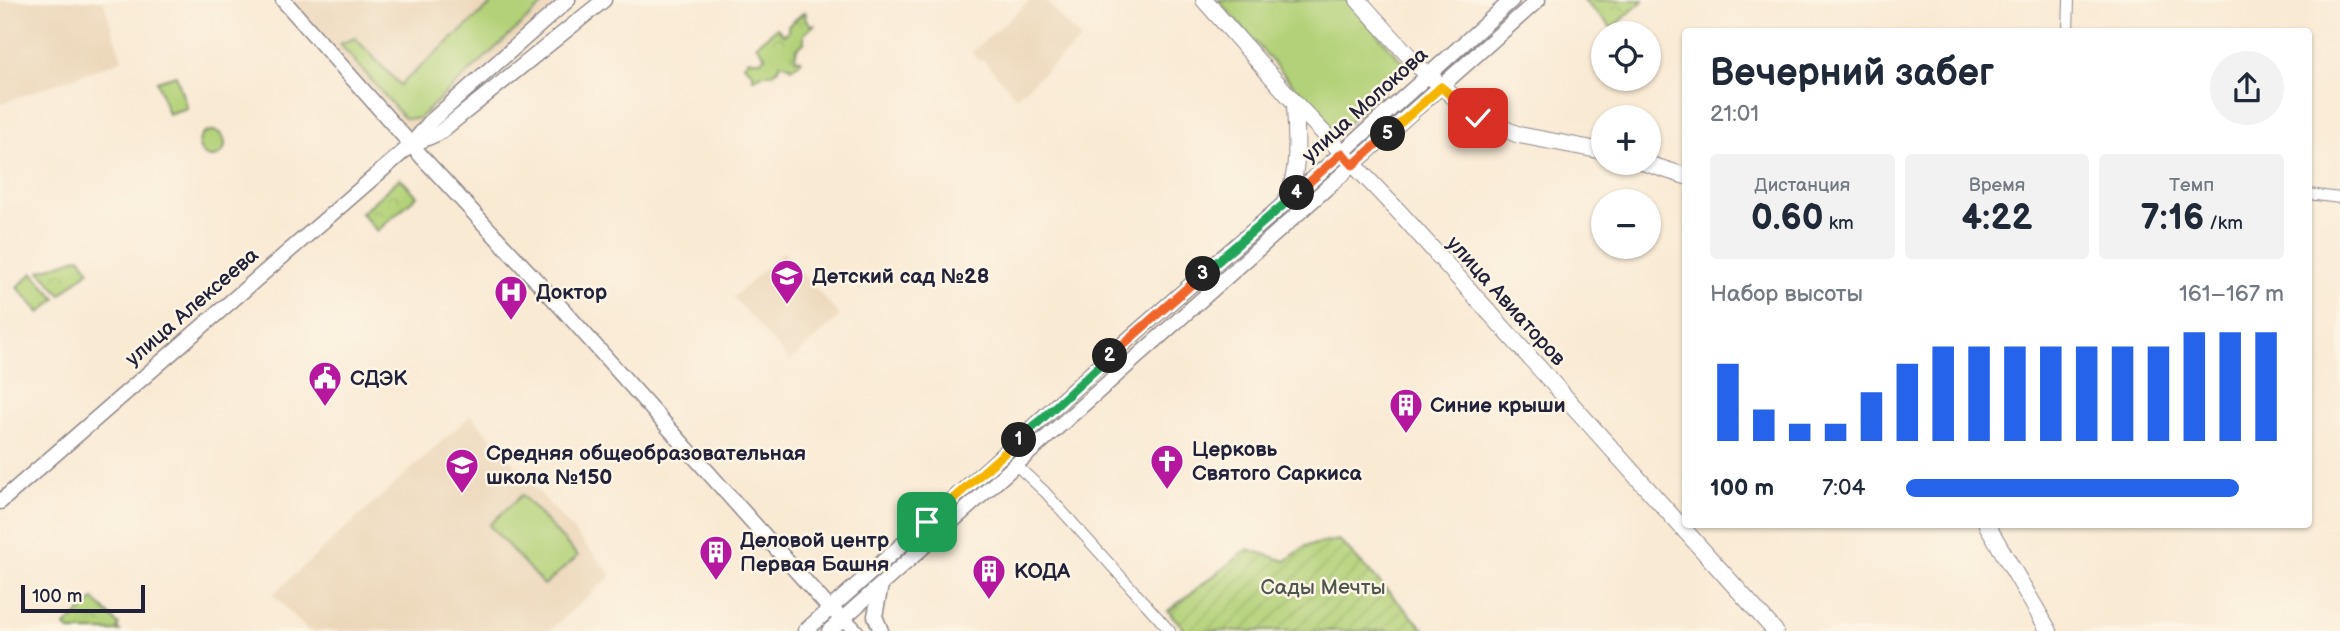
<!DOCTYPE html>
<html lang="ru">
<meta charset="utf-8">
<style>
:root{--surface:#fff;--page:#f2f2f3;--text:#1f2937;--muted:#747a83;--accent:#2563eb}
body{margin:0;font-family:"Balsamiq Sans",sans-serif;background:var(--page);color:var(--text);height:100vh;display:flex;flex-direction:column;font-size:26px;white-space:nowrap}
*{box-sizing:border-box;margin:0}
p{font-size:23px;color:var(--muted)}
.icon{flex:none;width:38px;height:38px;fill:none;stroke:currentColor;stroke-width:2;stroke-linecap:round;stroke-linejoin:round}
.map{position:relative;flex:1;overflow:hidden}
.side{position:absolute;left:1682px;top:28px;width:630px;height:500px;display:flex;flex-direction:column;background:var(--surface);border-radius:7px;box-shadow:0 2px 5px #0004}
.side>*{flex:none}
.fabs{position:absolute;left:1591px;top:21px;display:grid;gap:14px}
.fabs a{display:grid;place-items:center;width:70px;height:70px;border-radius:50%;background:var(--surface);box-shadow:0 2px 5px #0004;font-size:35px}
.scale{position:absolute;left:21px;bottom:18px;width:124px;box-sizing:border-box;padding-left:7px;border:4px solid #22223b;border-top:0;font-size:19px;line-height:24px;white-space:nowrap;color:#22223b;-webkit-text-stroke:5px #fcf5e5;paint-order:stroke}
.pin{position:absolute;display:grid;place-items:center;width:60px;height:60px;color:#fff;margin:-30px;border-radius:14px;box-shadow:0 4px 10px #0006}
.km{position:absolute;width:35px;height:35px;margin:-18px;border-radius:50%;background:#222;color:#fff;font-size:19px;line-height:35px;text-align:center}
.round{display:grid;place-items:center;flex:none;width:74px;height:74px;border-radius:37px;background:var(--page)}
.head{display:flex;align-items:center;justify-content:space-between;height:119px;padding:0 28px}
h1{font-size:38px;font-weight:800;line-height:52px}
.figures{display:grid;grid-template-columns:repeat(3,1fr);gap:10px;height:119px;padding:7px 28px}
.figures div{display:grid;align-content:center;border-radius:7px;background:var(--page);text-align:center}
.figures b{font-size:35px;font-weight:800}
.figures small{font-size:19px;font-weight:400}
.figures p{font-size:19px}
.chart{height:196px;padding:14px 28px}
.chart p{display:flex;justify-content:space-between}
.chart svg{width:100%;height:126px;margin-top:7px;stroke:var(--accent);stroke-width:6}
ul{padding:0 28px;list-style:none;font-size:23px}
li{display:grid;grid-template-columns:112px 84px 1fr;align-items:center;height:52px}
li i{height:18px;border-radius:9px;background:var(--accent)}
.map>svg:first-child{display:block}
.built{fill:#ecd7ba}
.grass{fill:#b3d178;stroke:#6a7a5a;stroke-width:2}
.park{fill:url(#park-crowns);stroke:#6a7a5a;stroke-width:2}
.garden{fill:url(#garden-furrows);stroke:#6a7a5a;stroke-width:2}
.lines{fill:none;stroke-linecap:round;stroke-linejoin:round}
.street-casing{stroke:#8e8688;stroke-width:12}
.secondary-casing{stroke:#8e8688;stroke-width:17}
.primary-casing{stroke:#8e8688;stroke-width:18}
.street{stroke:#fff;stroke-width:10}
.secondary{stroke:#fff;stroke-width:14}
.primary{stroke:#fff;stroke-width:16}
.split-1-casing{stroke:#fff;stroke-width:14}
.split-2-casing{stroke:#fff;stroke-width:14}
.split-3-casing{stroke:#fff;stroke-width:14}
.split-4-casing{stroke:#fff;stroke-width:14}
.split-5-casing{stroke:#fff;stroke-width:14}
.split-6-casing{stroke:#fff;stroke-width:14}
.split-1{stroke:#f5b400;stroke-width:9}
.split-2{stroke:#22a559;stroke-width:9}
.split-3{stroke:#f0652b;stroke-width:9}
.split-4{stroke:#22a559;stroke-width:9}
.split-5{stroke:#f0652b;stroke-width:9}
.split-6{stroke:#f5b400;stroke-width:9}
.labels{text-anchor:middle;dominant-baseline:central;stroke-width:5;stroke-linejoin:round;paint-order:stroke}
.street-label{font-size:21px;fill:#22223b;stroke:#fcf5e5}
.poi-label{font-size:21px;font-weight:bold;fill:#22223b;stroke:#fcf5e5;text-anchor:start}
.park-label{font-size:21px;fill:#4e574d;stroke:#fcf5e5}
</style>
<div class="map">
<svg width="2340" height="631" viewBox="0 0 2340 631">
<defs>
<pattern id="park-crowns" width="20" height="18" patternUnits="userSpaceOnUse" patternTransform="scale(1.75)"><rect width="20" height="18" fill="#b3d178"/><path d="M2 6a3 3 0 1 1 6 0M12 15a3 3 0 1 1 6 0" fill="none" stroke="#9ab369"/></pattern>
<pattern id="garden-furrows" width="10" height="10" patternUnits="userSpaceOnUse" patternTransform="scale(1.75)"><rect width="10" height="10" fill="#b3d178"/><path d="M-1 1l2-2M0 10L10 0M9 11l2-2" fill="none" stroke="#9ab369"/></pattern>
</defs>
<rect width="100%" height="100%" fill="#fcf5e5"/>
<filter id="ink" filterUnits="userSpaceOnUse"><feTurbulence type="fractalNoise" baseFrequency=".0143" numOctaves="2"/><feDisplacementMap in="SourceGraphic" scale="14" xChannelSelector="R" yChannelSelector="G"/><feConvolveMatrix kernelMatrix="1 2 1 2 8 2 1 2 1" color-interpolation-filters="sRGB"/></filter>
<filter id="wash" filterUnits="userSpaceOnUse"><feTurbulence type="fractalNoise" baseFrequency=".00686" numOctaves="4" result="noise"/><feDisplacementMap in="SourceGraphic" scale="28" xChannelSelector="R" yChannelSelector="G"/><feGaussianBlur stdDeviation="1.57" result="paint"/><feColorMatrix in="noise" values="0 0 0 0 0 0 0 0 0 0 0 0 0 0 0 0 0 1.4 0 .05"/><feComposite in="paint" operator="in"/></filter>
<g filter="url(#wash)">
<rect width="100%" height="100%" fill="#f9ead4"/>
<!-- built -->
<path class="built" d="M 0,0 L 103,0 L 122,60 L 0,104 Z
M 283,0 L 568,0 L 411,145 Z
M 1031,0 L 1045,0 L 1081,40 L 1016,97 L 983,59 L 980,61 L 972,52 Z
M 783,252 L 840,316 L 790,361 L 733,297 Z
M 471,415 L 612,575 L 549,631 L 308,631 L 273,594 Z"/>
<!-- grass -->
<path class="grass" d="M 496,0 L 548,0 L 418,119 L 404,118 L 340,44 L 355,38 L 400,85 Z
M 1218,0 L 1347,0 L 1408,68 L 1336,134 Z
M 176,75 L 187,108 L 168,114 L 157,81 Z
M199 144a13 13 0 1 1 26 0a13 13 0 1 1-26 0Z
M 33,273 L 56,299 L 40,313 L 17,287 Z
M 522,495 L 578,556 L 544,585 L 489,525 Z"/>
<!-- park -->
<path class="park" d="M 1583,0 L 1644,0 L 1612,28 Z
M 804,12 L 806,13 L 805,19 L 811,25 L 814,25 L 804,34 L 804,43 L 797,48 L 795,59 L 801,60 L 801,62 L 791,68 L 790,66 L 780,63 L 780,67 L 772,74 L 763,74 L 753,79 L 753,73 L 744,65 L 748,60 L 761,60 L 765,56 L 756,45 L 777,28 L 784,35 L 788,31 L 788,26 Z
M 400,178 L 417,196 L 377,231 L 361,213 Z
M 80,257 L 89,270 L 61,295 L 40,271 Z
M 94,599 L 119,625 L 117,628 L 120,631 L 70,631 L 65,626 Z"/>
<!-- garden -->
<path class="garden" d="M 1339,540 L 1426,631 L 1186,631 L 1168,611 L 1248,549 L 1286,561 L 1305,546 Z"/>
</g>
<g filter="url(#ink)">
<g class="lines">
<defs>
<path id="street" d="M 2068,32 L 2069,0
M 2308,194 L 2340,198
M 1016,465 L 1045,492 L 1170,631"/>
<path id="secondary" d="M 283,0 L 423,158 L 559,305 L 830,609 L 843,618 L 856,631
M 416,143 L 439,133 L 604,0
M 0,502 L 411,145 L 430,122 L 568,0
M 805,631 L 989,467 L 1123,344 L 1325,168 L 1512,0
M 829,631 L 1538,0
M 881,631 L 875,616 L 881,585"/>
<path id="primary" d="M 1204,0 L 1295,103 L 1402,215 L 1775,631
M 1358,0 L 1417,65 L 1478,118 L 1519,135 L 1603,151
M 1645,163 L 1685,176
M 1285,203 C 1301,171 1296,137 1295,103
M 1987,525 L 2049,631"/>
</defs>
<!-- street casing -->
<use href="#street" class="street-casing"/>
<!-- secondary casing -->
<use href="#secondary" class="secondary-casing"/>
<!-- primary casing -->
<use href="#primary" class="primary-casing"/>
<!-- street -->
<use href="#street" class="street"/>
<!-- secondary -->
<use href="#secondary" class="secondary"/>
<!-- primary -->
<use href="#primary" class="primary"/>
</g>
</g>
<g class="lines" filter="url(#ink)">
<defs>
<path id="split-1" d="M 927,522 L 1019,440"/>
<path id="split-2" d="M 1019,440 L 1110,356"/>
<path id="split-3" d="M 1110,356 L 1203,274"/>
<path id="split-4" d="M 1203,274 L 1297,193"/>
<path id="split-5" d="M 1297,193 L 1342,153 L 1353,165 L 1388,134"/>
<path id="split-6" d="M 1388,134 L 1441,87 L 1478,118"/>
</defs>
<!-- split-1 casing -->
<use href="#split-1" class="split-1-casing"/>
<!-- split-2 casing -->
<use href="#split-2" class="split-2-casing"/>
<!-- split-3 casing -->
<use href="#split-3" class="split-3-casing"/>
<!-- split-4 casing -->
<use href="#split-4" class="split-4-casing"/>
<!-- split-5 casing -->
<use href="#split-5" class="split-5-casing"/>
<!-- split-6 casing -->
<use href="#split-6" class="split-6-casing"/>
<!-- split-1 -->
<use href="#split-1" class="split-1"/>
<!-- split-2 -->
<use href="#split-2" class="split-2"/>
<!-- split-3 -->
<use href="#split-3" class="split-3"/>
<!-- split-4 -->
<use href="#split-4" class="split-4"/>
<!-- split-5 -->
<use href="#split-5" class="split-5"/>
<!-- split-6 -->
<use href="#split-6" class="split-6"/>
</g>
<!-- icons -->
<defs>
<symbol id="school-pin" viewBox="-11 -11 22 30"><path d="M0 17L-7.5 6A9.5 9.5 0 1 1 7.5 6Z" fill="#b5179e" stroke="#fcf5e5"/><path d="M0-5L7-2L0 1L-7-2ZM-4 1L0 2.5L4 1V4Q0 6-4 4Z" fill="#fff"/></symbol>
<symbol id="hospital-pin" viewBox="-11 -11 22 30"><path d="M0 17L-7.5 6A9.5 9.5 0 1 1 7.5 6Z" fill="#b5179e" stroke="#fcf5e5"/><path d="M-5-5h3v3.5h4V-5h3V5h-3V1.5h-4V5h-3Z" fill="#fff"/></symbol>
<symbol id="civic-pin" viewBox="-11 -11 22 30"><path d="M0 17L-7.5 6A9.5 9.5 0 1 1 7.5 6Z" fill="#b5179e" stroke="#fcf5e5"/><path d="M-.6-6.5H3V-4.5H.6V-3L4-1V1h2V6H-6V1h2V-1L-.6-3ZM-1.2 2.5V6h2.4V2.5Z" fill="#fff"/></symbol>
<symbol id="building-pin" viewBox="-11 -11 22 30"><path d="M0 17L-7.5 6A9.5 9.5 0 1 1 7.5 6Z" fill="#b5179e" stroke="#fcf5e5"/><path d="M-4-6H4V6H1V3H-1V6H-4ZM-2.5-4.3h1.7v1.8h-1.7ZM.8-4.3h1.7v1.8H.8ZM-2.5-1h1.7V.8h-1.7ZM.8-1h1.7V.8H.8Z" fill="#fff"/></symbol>
<symbol id="church-pin" viewBox="-11 -11 22 30"><path d="M0 17L-7.5 6A9.5 9.5 0 1 1 7.5 6Z" fill="#b5179e" stroke="#fcf5e5"/><path d="M-1.2-6h2.4v3.5h3.3v2.4h-3.3V6h-2.4V-.1h-3.3v-2.4h3.3Z" fill="#fff"/></symbol>
</defs>
<g fill-rule="evenodd">
<use href="#school-pin" x="768" y="257" width="38" height="52"/>
<use href="#hospital-pin" x="492" y="273" width="38" height="52"/>
<use href="#civic-pin" x="306" y="359" width="38" height="52"/>
<use href="#building-pin" x="1387" y="386" width="38" height="52"/>
<use href="#church-pin" x="1148" y="442" width="38" height="52"/>
<use href="#school-pin" x="443" y="446" width="38" height="52"/>
<use href="#building-pin" x="697" y="533" width="38" height="52"/>
<use href="#building-pin" x="970" y="552" width="38" height="52"/>
</g>
<g class="labels">
<!-- street labels -->
<g class="street-label">
<text transform="translate(1365 105) rotate(-42)">улица Молокова</text>
<text transform="translate(1506 301) rotate(48)">улица Авиаторов</text>
<text transform="translate(192 307) rotate(-41)">улица Алексеева</text>
</g>
<!-- poi labels -->
<g class="poi-label">
<text x="812" y="276">Детский сад №28</text>
<text x="536" y="292">Доктор</text>
<text x="350" y="378">СДЭК</text>
<text x="1430" y="405">Синие крыши</text>
<text x="1192" y="449">Церковь<tspan x="1192" dy="24">Святого Саркиса</tspan></text>
<text x="486" y="453">Средняя общеобразовательная<tspan x="486" dy="24">школа №150</tspan></text>
<text x="740" y="540">Деловой центр<tspan x="740" dy="24">Первая Башня</tspan></text>
<text x="1014" y="571">КОДА</text>
</g>
<!-- park labels -->
<g class="park-label">
<text x="1323" y="587">Сады Мечты</text>
</g>
</g>
</svg>
<div class="fabs">
<a><svg class="icon" aria-label="locate" viewBox="0 0 24 24"><circle cx="12" cy="12" r="6"/><path d="M12 2v4M12 18v4M2 12h4M18 12h4"/></svg></a>
<a>+</a>
<a>−</a>
</div>
<div class="scale">100 m</div>
<div class="pin" style="left:927px;top:522px;background:#1e9e55"><svg class="icon" aria-label="arrive" viewBox="0 0 24 24"><path d="M6 21V4h12l-3 4 3 4H6"/></svg></div>
<div class="pin" style="left:1478px;top:118px;background:#d93025"><svg class="icon" aria-label="check" viewBox="0 0 24 24"><path d="M5 12l5 5 9-10"/></svg></div>
<b class="km" style="left:1019px;top:440px">1</b>
<b class="km" style="left:1110px;top:356px">2</b>
<b class="km" style="left:1203px;top:274px">3</b>
<b class="km" style="left:1297px;top:193px">4</b>
<b class="km" style="left:1388px;top:134px">5</b>
<section class="side">
<div class="head"><div><h1>Вечерний забег</h1><p>21:01</p></div><a class="round"><svg class="icon" aria-label="share" viewBox="0 0 24 24"><path d="M12 15V3M7 8l5-5 5 5M5 13v7h14v-7"/></svg></a></div>
<div class="figures">
<div><p>Дистанция</p><b>0.60<small> km</small></b></div>
<div><p>Время</p><b>4:22</b></div>
<div><p>Темп</p><b>7:16<small> /km</small></b></div>
</div>
<div class="chart"><p><span>Набор высоты</span>161–167 m</p>
<svg viewBox="0 0 160 44" preserveAspectRatio="none"><path d="M5 44V17M15 44V33M25 44V38M35 44V38M45 44V27M55 44V17M65 44V11M75 44V11M85 44V11M95 44V11M105 44V11M115 44V11M125 44V11M135 44V6M145 44V6M155 44V6"/></svg>
</div>
<ul>
<li><b>100 m</b>7:04<i style="width:88%"></i></li>
</ul>
</section>
</div>
